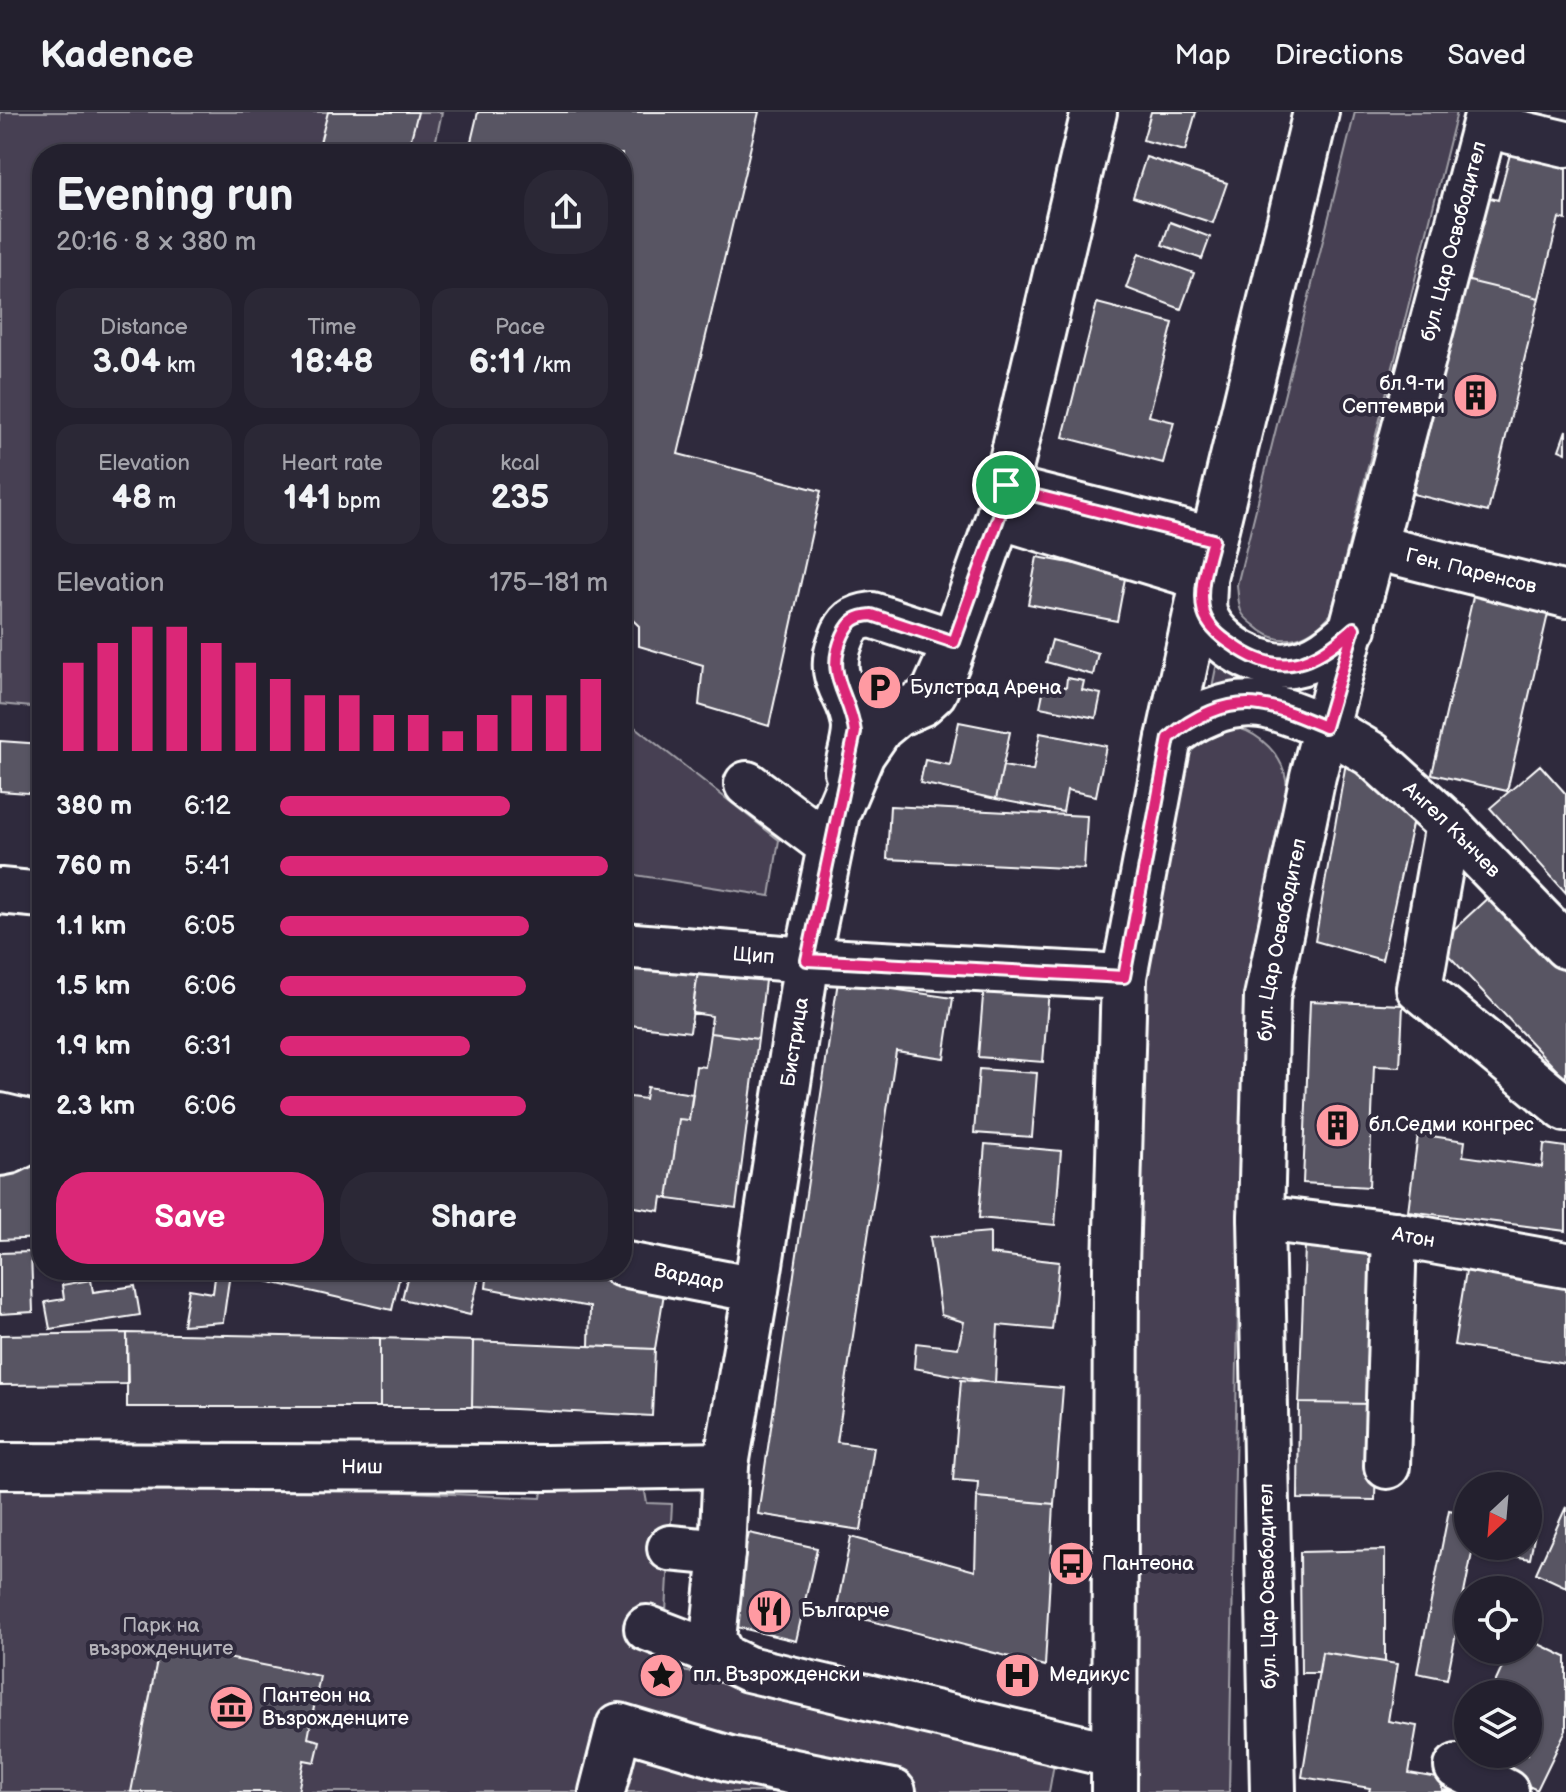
<!DOCTYPE html>
<meta charset="utf-8">
<style>
:root{--surface:#23202e;--page:#2b2836;--text:#f1f3f6;--muted:#a3a3aa;--line:#403e4a;--accent:#db2777}
body{margin:0;font-family:"Balsamiq Sans",sans-serif;background:var(--page);color:var(--text);height:100vh;display:flex;flex-direction:column;font-size:30px;white-space:nowrap}
*{box-sizing:border-box;margin:0}
p{font-size:26px;color:var(--muted)}
.icon{flex:none;width:44px;height:44px;fill:none;stroke:currentColor;stroke-width:2;stroke-linecap:round;stroke-linejoin:round}
.map{position:relative;flex:1;overflow:hidden}
.drawer{position:absolute;left:32px;top:32px;width:600px;height:1136px;display:flex;flex-direction:column;background:var(--surface);border-radius:32px;box-shadow:0 2px 6px #0004,0 0 0 2px var(--line)}
.drawer>*{flex:none}
.needle{width:52px;rotate:206deg}
.fabs{position:absolute;left:1454px;top:1360px;display:grid;gap:16px}
.fabs a{display:grid;place-items:center;width:88px;height:88px;border-radius:50%;background:var(--surface);box-shadow:0 2px 6px #0004,0 0 0 2px var(--line);font-size:40px}
.pin{position:absolute;display:grid;place-items:center;width:68px;height:68px;color:#fff;margin:-34px;border:4px solid #fff;border-radius:50%;box-shadow:0 2px 8px #0007}
.round{display:grid;place-items:center;flex:none;width:84px;height:84px;border-radius:32px;background:var(--page)}
.head{display:flex;align-items:center;justify-content:space-between;height:136px;padding:0 24px}
h1{font-size:44px;font-weight:700;line-height:60px}
.figures{display:grid;grid-template-columns:repeat(3,1fr);gap:12px;height:136px;padding:8px 24px}
.figures div{display:grid;align-content:center;border-radius:20px;background:var(--page);text-align:center}
.figures b{font-size:34px;font-weight:700}
.figures small{font-size:22px;font-weight:400}
.figures p{font-size:22px}
.chart{height:224px;padding:16px 24px}
.chart p{display:flex;justify-content:space-between}
.chart svg{width:100%;height:144px;margin-top:8px;stroke:var(--accent);stroke-width:6}
.cta{display:flex;gap:16px;margin-top:auto;padding:16px 24px}
.cta a{flex:1;height:92px;border-radius:32px;background:var(--accent);color:#fff;font-size:32px;font-weight:700;line-height:92px;text-align:center}
.cta a+a{background:var(--page);color:var(--text)}
ul{padding:0 24px;list-style:none;font-size:26px}
li{display:grid;grid-template-columns:128px 96px 1fr;align-items:center;height:60px}
li i{height:20px;border-radius:10px;background:var(--accent)}
header{display:flex;align-items:center;gap:48px;box-sizing:border-box;height:112px;padding:0 40px;background:var(--surface);border-bottom:2px solid var(--line)}
header strong{font-size:38px}
nav{display:flex;gap:44px;margin-inline-start:auto;font-size:28px}
.map>svg:first-child{display:block}
.green{fill:#464152;stroke:#a2a0a8;stroke-width:2}
.building{fill:#595564;stroke:#fff;stroke-width:2}
.lines{fill:none;stroke-linecap:round;stroke-linejoin:round}
.minor-casing{stroke:#fff;stroke-width:50}
.major-casing{stroke:#fff;stroke-width:50}
.minor{stroke:#2f2a3d;stroke-width:44}
.major{stroke:#2f2a3d;stroke-width:44}
.route-casing{stroke:#fff;stroke-width:16}
.route{stroke:#db2777;stroke-width:10}
.labels{text-anchor:middle;dominant-baseline:central;stroke-width:8;stroke-linejoin:round;paint-order:stroke}
.street-label{font-size:20px;fill:#fff;stroke:#2f2a3d}
.poi-label{font-size:20px;fill:#fff;stroke:#2f2a3d;text-anchor:start}
.park-label{font-size:20px;fill:#b5b3ba;stroke:#2f2a3d}
</style>
<header>
<strong>Kadence</strong>
<nav><a>Map</a><a>Directions</a><a>Saved</a></nav>
</header>
<div class="map">
<svg width="1566" height="1680" viewBox="0 0 1566 1680">
<rect width="100%" height="100%" fill="#2f2a3d"/>
<filter id="ink" filterUnits="userSpaceOnUse"><feTurbulence type="fractalNoise" baseFrequency=".0125" numOctaves="2"/><feDisplacementMap in="SourceGraphic" scale="16" xChannelSelector="R" yChannelSelector="G"/><feConvolveMatrix kernelMatrix="1 2 1 2 8 2 1 2 1" color-interpolation-filters="sRGB"/></filter>
<g filter="url(#ink)">
<!-- green -->
<path class="green" d="M 0,0 L 442,0 L 433,42 L 42,42 L 42,596 L 0,592 Z
M 1355,0 L 1457,0 L 1331,502 C 1310,526 1281,539 1254,513 C 1250,510 1243,504 1241,499 C 1238,491 1238,481 1237,473 Z
M 1219,541 L 1250,576 L 1210,585 Z
M 622,605 L 779,728 L 770,784 L 622,761 Z
M 1238,616 C 1260,622 1282,643 1286,667 C 1288,677 1285,690 1284,700 L 1243,925 L 1229,1680 L 1123,1680 L 1143,867 L 1175,669 L 1198,628 L 1213,617 Z
M 545,1361 L 643,1369 L 647,1391 L 672,1392 L 663,1555 L 747,1572 L 1055,1646 L 1049,1680 L 0,1680 L 0,1362 L 541,1386 Z"/>
<!-- building -->
<path class="building" d="M 328,0 L 418,0 L 407,42 L 317,42 Z
M 478,0 L 759,0 L 678,342 L 821,379 L 769,614 L 699,593 L 703,553 L 639,534 L 639,514 L 622,498 L 622,479 L 631,427 L 622,425 L 622,42 L 468,42 Z
M 1151,0 L 1196,0 L 1185,39 L 1143,28 Z
M 1515,23 L 1566,38 L 1566,108 L 1559,106 L 1539,186 L 1465,168 L 1487,85 L 1498,88 Z
M 1146,45 L 1227,71 L 1213,111 L 1133,85 Z
M 1170,110 L 1210,125 L 1202,147 L 1162,133 Z
M 1139,141 L 1194,161 L 1181,197 L 1126,176 Z
M 1465,168 L 1539,186 L 1488,400 L 1413,382 Z
M 1097,191 L 1173,211 L 1149,304 L 1174,310 L 1163,351 L 1063,325 Z
M 1566,318 L 1566,341 L 1559,338 Z
M 1037,445 L 1126,461 L 1117,509 L 1028,492 Z
M 1476,472 L 1551,489 L 1507,679 L 1432,662 Z
M 1052,528 L 1098,541 L 1093,563 L 1046,550 Z
M 1067,566 L 1084,569 L 1082,578 L 1101,582 L 1096,606 L 1040,595 L 1045,571 L 1066,575 Z
M 959,610 L 1010,620 L 996,687 L 920,671 L 925,648 L 950,653 Z
M 1040,621 L 1106,634 L 1096,684 L 1067,678 L 1063,700 L 996,687 L 1003,654 L 1033,659 Z
M 0,629 L 42,632 L 42,682 L 0,679 Z
M 1348,639 L 1413,708 L 1382,848 L 1315,829 Z
M 1540,653 L 1566,682 L 1566,781 L 1490,696 Z
M 890,694 L 1087,704 L 1084,757 L 887,747 Z
M 1492,782 L 1566,861 L 1566,968 L 1438,832 Z
M 622,842 L 699,852 L 690,920 L 622,912 Z
M 699,852 L 766,860 L 758,927 L 710,921 L 712,904 L 692,901 Z
M 838,869 L 953,886 L 944,946 L 896,939 L 837,1330 L 874,1335 L 861,1418 L 758,1402 Z
M 984,872 L 1049,878 L 1043,950 L 978,945 Z
M 1310,889 L 1403,893 L 1400,955 L 1374,954 L 1369,1075 L 1303,1071 Z
M 710,921 L 758,927 L 736,1096 L 668,1087 L 679,1007 L 689,1008 L 696,954 L 705,955 Z
M 979,957 L 1037,961 L 1032,1025 L 974,1021 Z
M 647,975 L 693,982 L 689,1008 L 679,1007 L 668,1087 L 662,1085 L 660,1099 L 622,1093 L 622,984 L 645,987 Z
M 1418,1022 L 1465,1029 L 1463,1044 L 1542,1055 L 1544,1032 L 1566,1035 L 1566,1119 L 1408,1099 Z
M 985,1032 L 1061,1039 L 1055,1113 L 979,1106 Z
M 42,1049 L 42,1126 L 0,1128 L 0,1051 Z
M 990,1120 L 990,1142 L 1059,1150 L 1052,1218 L 998,1213 L 995,1271 L 914,1256 L 916,1231 L 958,1236 L 964,1210 L 941,1203 L 930,1125 Z
M 1305,1134 L 1380,1137 L 1377,1292 L 1299,1291 Z
M 31,1140 L 33,1200 L 0,1202 L 0,1141 Z
M 166,1158 L 187,1158 L 185,1165 L 165,1161 Z
M 216,1158 L 230,1161 L 223,1210 L 183,1213 L 189,1177 L 213,1181 Z
M 236,1158 L 401,1158 L 392,1198 L 235,1162 Z
M 409,1158 L 481,1158 L 470,1203 L 402,1187 Z
M 488,1158 L 568,1158 L 665,1175 L 655,1237 L 589,1234 L 590,1195 L 486,1176 Z
M 1466,1159 L 1566,1175 L 1566,1252 L 1454,1233 Z
M 91,1168 L 93,1180 L 135,1174 L 140,1203 L 50,1217 L 45,1190 L 64,1187 L 62,1173 Z
M 127,1221 L 128,1272 L 0,1273 L 0,1223 Z
M 127,1221 L 380,1226 L 380,1295 L 127,1295 Z
M 380,1226 L 473,1229 L 472,1295 L 380,1295 Z
M 473,1229 L 655,1237 L 652,1304 L 472,1295 Z
M 961,1268 L 1063,1276 L 1054,1392 L 977,1385 L 978,1370 L 953,1368 Z
M 1299,1291 L 1377,1292 L 1375,1388 L 1298,1387 Z
M 977,1385 L 1054,1392 L 1045,1554 L 836,1500 L 851,1425 L 975,1459 Z
M 1566,1395 L 1566,1475 L 1536,1461 Z
M 1449,1398 L 1468,1402 L 1468,1434 L 1528,1434 L 1528,1414 L 1536,1415 L 1530,1447 L 1473,1436 L 1447,1567 L 1417,1561 Z
M 749,1421 L 817,1436 L 796,1529 L 728,1513 Z
M 1385,1438 L 1385,1550 L 1322,1540 L 1319,1561 L 1301,1561 L 1300,1440 Z
M 1528,1527 L 1566,1545 L 1566,1618 L 1537,1678 L 1461,1642 L 1468,1627 L 1468,1642 L 1528,1642 L 1528,1582 L 1490,1582 L 1510,1538 L 1528,1538 Z
M 160,1533 L 320,1564 L 308,1626 L 320,1629 L 315,1650 L 304,1648 L 298,1680 L 131,1680 Z
M 1322,1540 L 1397,1552 L 1388,1609 L 1417,1614 L 1409,1661 L 1443,1667 L 1442,1678 L 1454,1679 L 1455,1675 L 1483,1680 L 1369,1680 L 1370,1676 L 1302,1665 Z"/>
<g class="lines">
<defs>
<g id="minor">
<path d="M 1094,0 L 999,404 L 947,551 L 934,580 L 922,591 L 897,602 L 880,616 L 862,642 L 837,701 L 807,848 L 756,1178 L 726,1353 L 722,1441 L 713,1527 L 723,1545 L 748,1557 L 1112,1643"/>
<path d="M 1006,373 L 1029,382 L 1213,428"/>
<path d="M 999,404 L 1204,466"/>
<path id="s1" d="M 1374,435 L 1566,483"/>
<path id="s2" d="M 1325,615 L 1371,642 L 1448,712 L 1566,834"/>
<path d="M 847,659 C 849,646 855,630 855,616 C 853,580 824,571 841,528 C 847,511 854,505 872,503 L 954,530"/>
<path d="M 747,672 L 830,734"/>
<path d="M 1448,712 L 1419,876 L 1566,997"/>
<path d="M 0,779 L 42,783"/>
<path id="s3" d="M 622,833 L 807,848 L 1124,865"/>
<path d="M 0,1004 L 42,1014"/>
<path d="M 0,1041 L 10,1039 L 42,1023"/>
<path id="s4" d="M 1261,1106 L 1394,1122 L 1566,1153"/>
<path id="s5" d="M 622,1152 L 756,1178"/>
<path id="s6" d="M 0,1354 L 546,1356 L 726,1353"/>
<path d="M 1387,1354 L 1394,1122"/>
<path d="M 670,1436 L 722,1441"/>
<path d="M 647,1516 L 723,1545"/>
<path d="M 1457,1655 L 1506,1680"/>
<path d="M 602,1680 L 619,1614 L 730,1647 L 893,1680"/>
</g>
<g id="major">
<path d="M 1485,13 L 1566,32"/>
<path d="M 1204,472 C 1204,481 1202,495 1205,503 C 1215,532 1262,558 1291,553 C 1317,549 1335,533 1354,516"/>
<path d="M 1169,626 C 1192,605 1227,589 1260,593 C 1282,596 1305,607 1325,615"/>
<path d="M 1114,1680 L 1116,1155 L 1124,865 L 1169,626 L 1204,466 L 1316,0"/>
<path id="s7" d="M 1273,1680 L 1261,1106 L 1267,885 L 1313,664 L 1488,0"/>
</g>
</defs>
<!-- minor casing -->
<use href="#minor" class="minor-casing"/>
<!-- major casing -->
<use href="#major" class="major-casing"/>
<!-- minor -->
<use href="#minor" class="minor"/>
<!-- major -->
<use href="#major" class="major"/>
</g>
</g>
<g class="lines" filter="url(#ink)">
<defs>
<path id="route" d="M 1006,373 L 1029,382 L 1213,428 C 1207,450 1198,478 1204,501 C 1208,515 1222,526 1233,533 C 1281,568 1314,552 1354,516 L 1325,615 C 1305,607 1282,596 1260,593 C 1227,588 1192,605 1169,626 L 1124,865 L 807,848 L 855,620 C 850,581 824,564 843,523 C 850,508 857,504 872,503 L 954,530 L 999,404 Z"/>
</defs>
<!-- route casing -->
<use href="#route" class="route-casing"/>
<!-- route -->
<use href="#route" class="route"/>
</g>
<!-- icons -->
<defs>
<symbol id="building-disc" viewBox="-11 -11 22 22"><circle r="9.5" fill="#ff9aa2" stroke="#2f2a3d"/><path d="M-4-6H4V6H1V3H-1V6H-4ZM-2.5-4.3h1.7v1.8h-1.7ZM.8-4.3h1.7v1.8H.8ZM-2.5-1h1.7V.8h-1.7ZM.8-1h1.7V.8H.8Z" fill="#111"/></symbol>
<symbol id="parking-disc" viewBox="-11 -11 22 22"><circle r="9.5" fill="#ff9aa2" stroke="#2f2a3d"/><path d="M-3.5-5.5H1a3.5 3.5 0 0 1 0 7H-1V5.5H-3.5ZM-1-3.4V-.6H.8a1.4 1.4 0 0 0 0-2.8Z" fill="#111"/></symbol>
<symbol id="bus-disc" viewBox="-11 -11 22 22"><circle r="9.5" fill="#ff9aa2" stroke="#2f2a3d"/><path d="M-5-6H5V4H4V6H2V4H-2V6H-4V4H-5ZM-3.5-4V0h7V-4ZM-3.5 1.2v1.5H-2V1.2ZM2 1.2v1.5H3.5V1.2Z" fill="#111"/></symbol>
<symbol id="restaurant-disc" viewBox="-11 -11 22 22"><circle r="9.5" fill="#ff9aa2" stroke="#2f2a3d"/><path d="M-5-6h1v4h1v-4h1v4h1v-4h1v5L-1.5 .5V6h-2V.5L-5-1ZM5-6V6H3V1.5H1.5Q1.5-4 5-6Z" fill="#111"/></symbol>
<symbol id="sight-disc" viewBox="-11 -11 22 22"><circle r="9.5" fill="#ff9aa2" stroke="#2f2a3d"/><path d="M0-6L1.8-2.2L6-1.7L2.9 1.2L3.7 5.4L0 3.3L-3.7 5.4L-2.9 1.2L-6-1.7L-1.8-2.2Z" fill="#111"/></symbol>
<symbol id="hospital-disc" viewBox="-11 -11 22 22"><circle r="9.5" fill="#ff9aa2" stroke="#2f2a3d"/><path d="M-5-5h3v3.5h4V-5h3V5h-3V1.5h-4V5h-3Z" fill="#111"/></symbol>
<symbol id="museum-disc" viewBox="-11 -11 22 22"><circle r="9.5" fill="#ff9aa2" stroke="#2f2a3d"/><path d="M0-6L6-3V-2H-6V-3ZM-5-1h2V3h-2ZM-1-1h2V3h-2ZM3-1h2V3H3ZM-6 4H6V6H-6Z" fill="#111"/></symbol>
</defs>
<g fill-rule="evenodd">
<use href="#building-disc" x="1450" y="258" width="51" height="51"/>
<use href="#parking-disc" x="854" y="550" width="51" height="51"/>
<use href="#building-disc" x="1312" y="988" width="51" height="51"/>
<use href="#bus-disc" x="1046" y="1426" width="51" height="51"/>
<use href="#restaurant-disc" x="744" y="1474" width="51" height="51"/>
<use href="#sight-disc" x="636" y="1538" width="51" height="51"/>
<use href="#hospital-disc" x="992" y="1538" width="51" height="51"/>
<use href="#museum-disc" x="206" y="1570" width="51" height="51"/>
</g>
<g class="labels">
<!-- street labels -->
<g class="street-label">
<text stroke="none"><textPath href="#s7" startOffset="1574">бул. Цар Освободител</textPath></text>
<text stroke="none"><textPath href="#s1" startOffset="100">Ген. Паренсов</textPath></text>
<text stroke="none"><textPath href="#s2" startOffset="164">Ангел Кънчев</textPath></text>
<text stroke="none"><textPath href="#s7" startOffset="854">бул. Цар Освободител</textPath></text>
<text stroke="none"><textPath href="#s3" startOffset="132">Щип</textPath></text>
<text transform="translate(795 930) rotate(-81)">Бистрица</text>
<text stroke="none"><textPath href="#s4" startOffset="154">Атон</textPath></text>
<text stroke="none"><textPath href="#s5" startOffset="68">Вардар</textPath></text>
<text stroke="none"><textPath href="#s6" startOffset="362">Ниш</textPath></text>
<text transform="translate(1268 1474) rotate(-91)">бул. Цар Освободител</text>
</g>
<!-- poi labels -->
<g class="poi-label">
<text x="1445" y="272" text-anchor="end">бл.9-ти<tspan x="1445" dy="23">Септември</tspan></text>
<text x="910" y="576">Булстрад Арена</text>
<text x="1369" y="1013">бл.Седми конгрес</text>
<text x="1102" y="1452">Пантеона</text>
<text x="801" y="1499">Българче</text>
<text x="693" y="1563">пл. Възрожденски</text>
<text x="1049" y="1563">Медикус</text>
<text x="262" y="1584">Пантеон на<tspan x="262" dy="23">Възрожденците</tspan></text>
</g>
<!-- park labels -->
<g class="park-label">
<text x="161" y="1514">Парк на<tspan x="161" dy="23">възрожденците</tspan></text>
</g>
</g>
</svg>
<div class="fabs">
<a><svg class="needle" viewBox="-14 -14 28 28"><path d="M0-13l5 13h-10z" fill="#e53935"/><path d="M0 13l5-13h-10z" fill="#a3a3aa"/></svg></a>
<a><svg class="icon" aria-label="locate" viewBox="0 0 24 24"><circle cx="12" cy="12" r="6"/><path d="M12 2v4M12 18v4M2 12h4M18 12h4"/></svg></a>
<a><svg class="icon" aria-label="layers" viewBox="0 0 24 24"><path d="M12 4l9 5-9 5-9-5zM3 14l9 5 9-5"/></svg></a>
</div>
<div class="pin" style="left:1006px;top:373px;background:#1e9e55"><svg class="icon" aria-label="arrive" viewBox="0 0 24 24"><path d="M6 21V4h12l-3 4 3 4H6"/></svg></div>
<section class="drawer">
<div class="head"><div><h1>Evening run</h1><p>20:16 · 8 × 380 m</p></div><a class="round"><svg class="icon" aria-label="share" viewBox="0 0 24 24"><path d="M12 15V3M7 8l5-5 5 5M5 13v7h14v-7"/></svg></a></div>
<div class="figures">
<div><p>Distance</p><b>3.04<small> km</small></b></div>
<div><p>Time</p><b>18:48</b></div>
<div><p>Pace</p><b>6:11<small> /km</small></b></div>
</div>
<div class="figures">
<div><p>Elevation</p><b>48<small> m</small></b></div>
<div><p>Heart rate</p><b>141<small> bpm</small></b></div>
<div><p>kcal</p><b>235</b></div>
</div>
<div class="chart"><p><span>Elevation</span>175–181 m</p>
<svg viewBox="0 0 160 44" preserveAspectRatio="none"><path d="M5 44V17M15 44V11M25 44V6M35 44V6M45 44V11M55 44V17M65 44V22M75 44V27M85 44V27M95 44V33M105 44V33M115 44V38M125 44V33M135 44V27M145 44V27M155 44V22"/></svg>
</div>
<ul>
<li><b>380 m</b>6:12<i style="width:70%"></i></li>
<li><b>760 m</b>5:41<i style="width:100%"></i></li>
<li><b>1.1 km</b>6:05<i style="width:76%"></i></li>
<li><b>1.5 km</b>6:06<i style="width:75%"></i></li>
<li><b>1.9 km</b>6:31<i style="width:58%"></i></li>
<li><b>2.3 km</b>6:06<i style="width:75%"></i></li>
</ul>
<div class="cta"><a>Save</a><a>Share</a></div>
</section>
</div>
